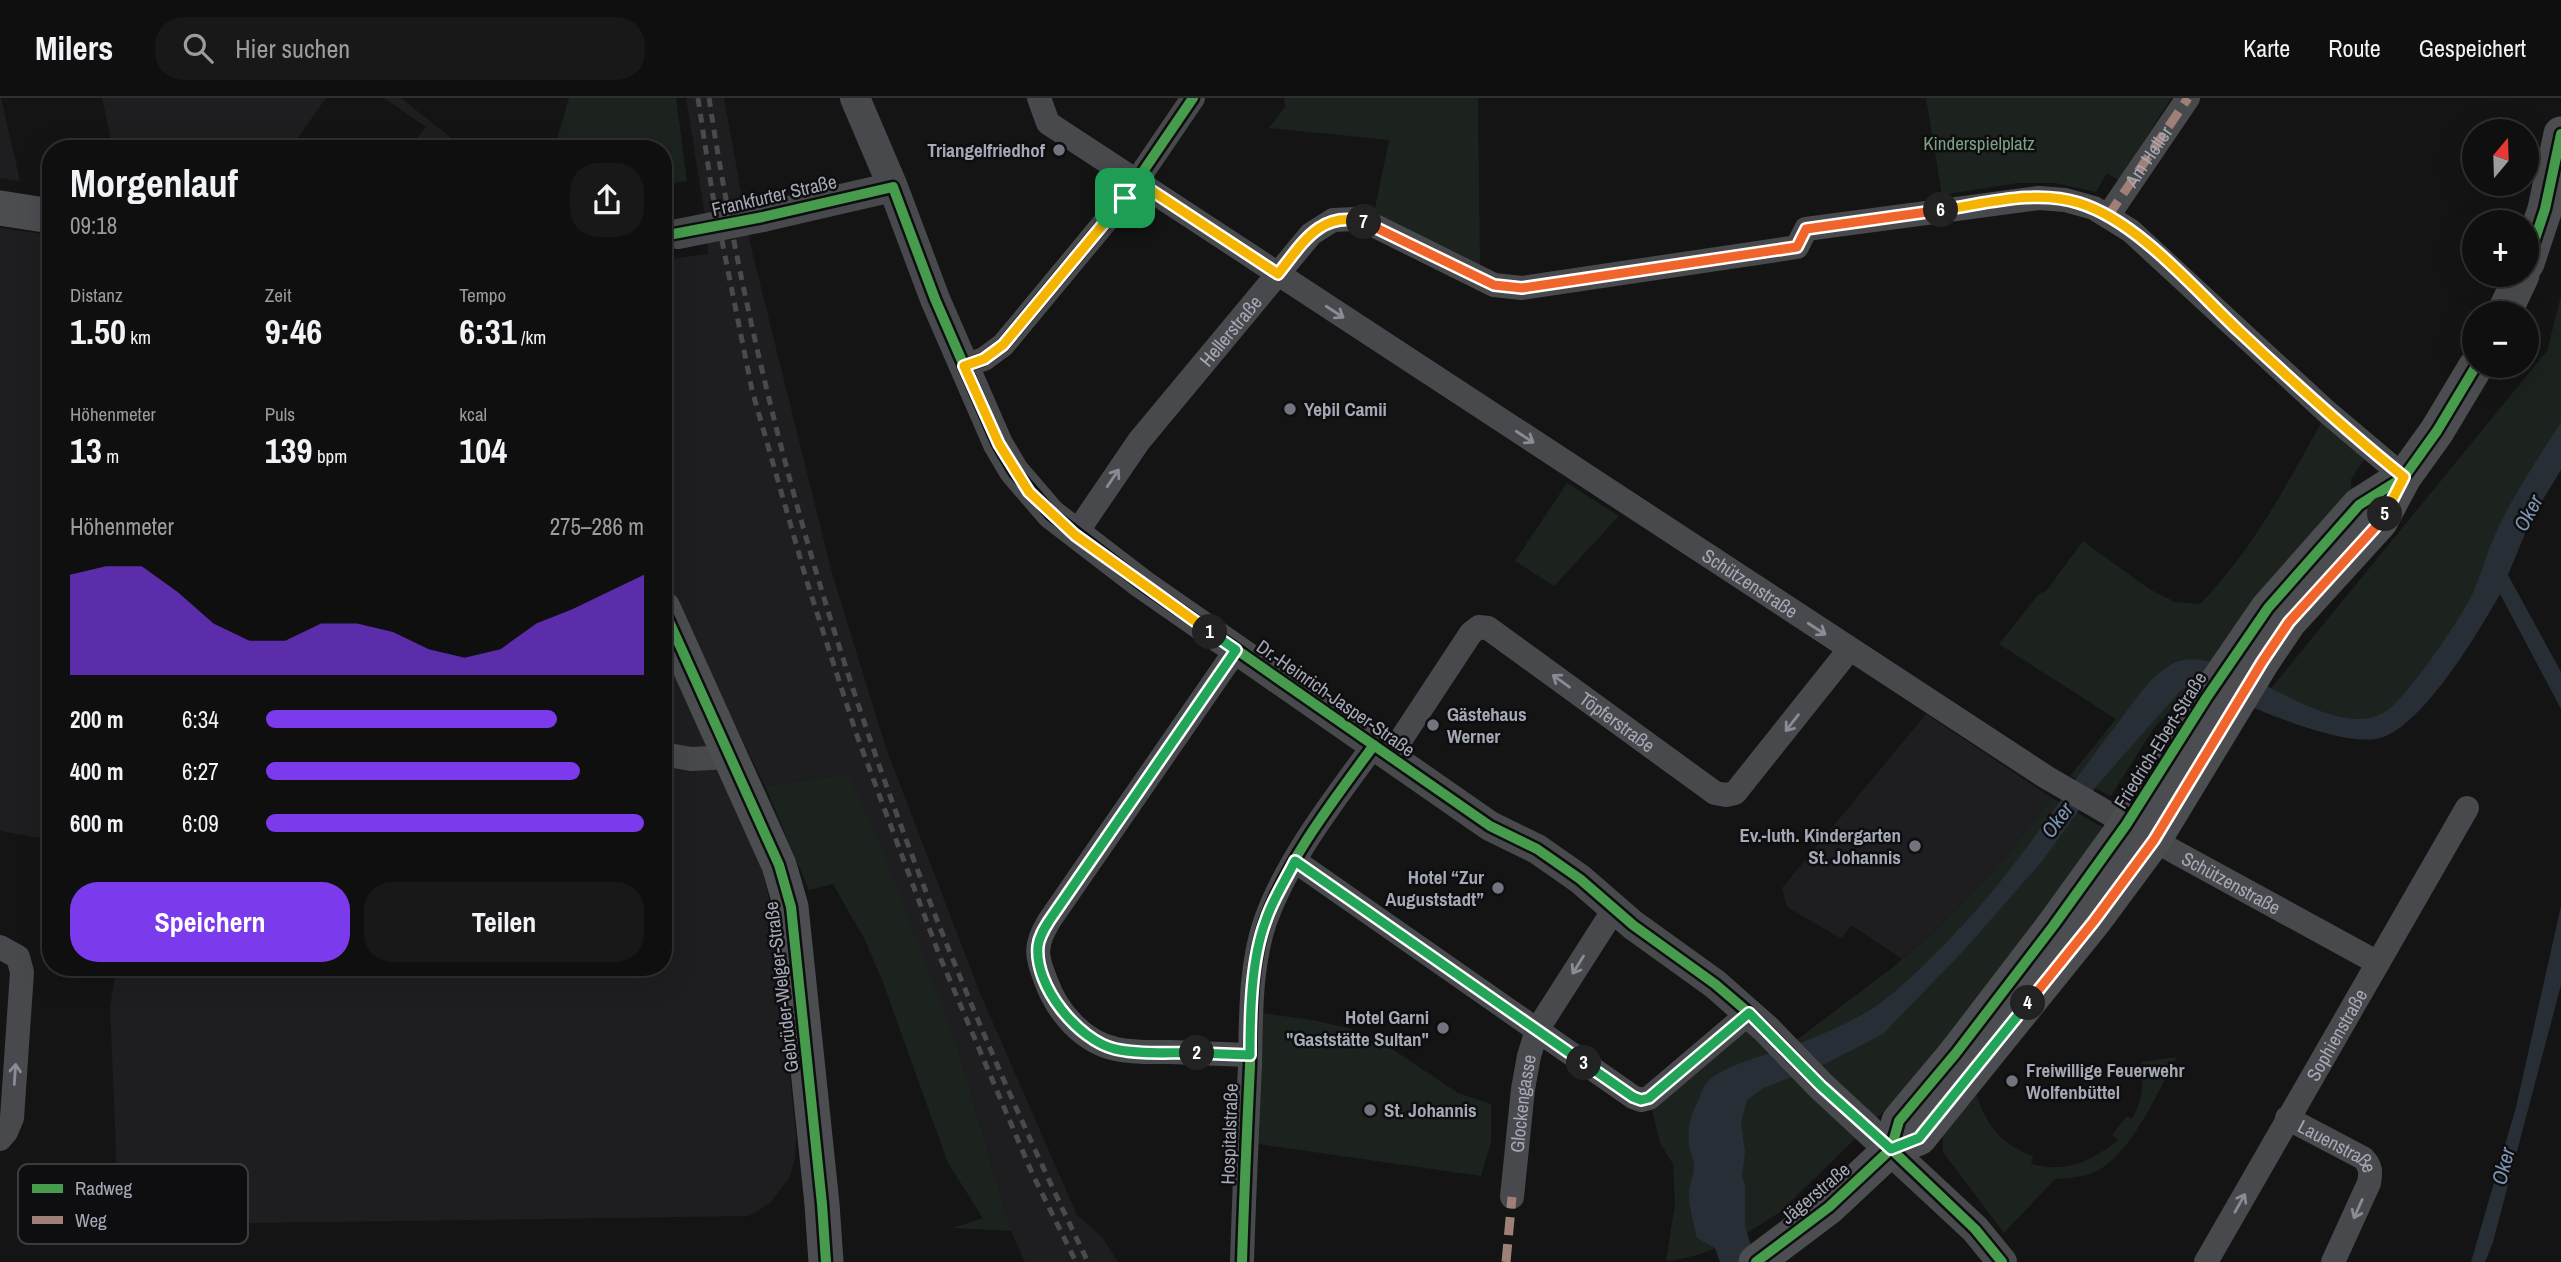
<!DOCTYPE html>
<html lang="de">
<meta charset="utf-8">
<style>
:root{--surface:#0f0f0f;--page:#181818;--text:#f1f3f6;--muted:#9b9c9e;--line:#2f2f2f;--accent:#7c3aed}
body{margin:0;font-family:"Archivo Narrow",sans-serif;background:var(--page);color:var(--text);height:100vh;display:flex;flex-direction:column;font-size:26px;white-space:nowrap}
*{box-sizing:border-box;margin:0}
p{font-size:23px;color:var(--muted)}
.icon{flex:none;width:38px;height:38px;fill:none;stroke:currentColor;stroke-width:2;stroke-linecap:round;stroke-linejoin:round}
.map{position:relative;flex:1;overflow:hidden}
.side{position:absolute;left:42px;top:42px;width:630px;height:836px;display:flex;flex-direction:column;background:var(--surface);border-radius:28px;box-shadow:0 7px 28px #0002,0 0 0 2px var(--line)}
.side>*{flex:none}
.needle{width:46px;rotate:19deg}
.tools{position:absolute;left:2462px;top:21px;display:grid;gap:14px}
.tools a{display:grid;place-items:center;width:77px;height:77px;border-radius:50%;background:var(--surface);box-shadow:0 7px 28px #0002,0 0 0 2px var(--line);font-size:35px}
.pin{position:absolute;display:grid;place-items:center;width:60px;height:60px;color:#fff;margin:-30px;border-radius:14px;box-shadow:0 4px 10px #0006}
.km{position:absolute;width:35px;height:35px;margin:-18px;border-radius:50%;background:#222;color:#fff;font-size:19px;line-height:35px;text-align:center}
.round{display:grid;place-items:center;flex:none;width:74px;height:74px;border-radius:28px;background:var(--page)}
.summary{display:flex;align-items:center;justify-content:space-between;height:119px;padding:0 28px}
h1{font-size:38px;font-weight:800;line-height:52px}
.stats{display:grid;grid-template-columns:repeat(3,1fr);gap:10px;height:119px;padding:7px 28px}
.stats div{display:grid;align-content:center}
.stats b{font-size:35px;font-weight:800}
.stats small{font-size:19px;font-weight:400}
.stats p{font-size:19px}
.chart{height:196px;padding:14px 28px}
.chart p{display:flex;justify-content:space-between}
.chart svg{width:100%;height:126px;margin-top:7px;fill:var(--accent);opacity:.7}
.button{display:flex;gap:14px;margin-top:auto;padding:14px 28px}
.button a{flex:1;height:80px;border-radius:28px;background:var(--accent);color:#fff;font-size:28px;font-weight:800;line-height:80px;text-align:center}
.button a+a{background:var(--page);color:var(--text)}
ul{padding:0 28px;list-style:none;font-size:23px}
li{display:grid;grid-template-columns:112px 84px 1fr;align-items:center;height:52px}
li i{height:18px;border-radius:9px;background:var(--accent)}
header{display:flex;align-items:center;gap:42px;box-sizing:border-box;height:98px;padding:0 35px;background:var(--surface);border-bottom:2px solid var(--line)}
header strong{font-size:33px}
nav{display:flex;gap:38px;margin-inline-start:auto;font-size:24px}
.search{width:490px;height:63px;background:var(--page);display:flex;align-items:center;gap:18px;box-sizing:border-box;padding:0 24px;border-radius:28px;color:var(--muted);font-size:26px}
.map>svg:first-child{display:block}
.built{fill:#1e1e20}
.green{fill:#1c231e}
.water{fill:#282e35}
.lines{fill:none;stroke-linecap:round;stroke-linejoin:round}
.minor{stroke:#48494d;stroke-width:24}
.tertiary{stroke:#48494d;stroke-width:30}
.secondary{stroke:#4c4d51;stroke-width:35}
.rail{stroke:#484a4c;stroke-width:5;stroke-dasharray:9 7;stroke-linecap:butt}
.tertiary-bridge{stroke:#48494d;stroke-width:30}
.quiet{stroke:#9e8076;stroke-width:9;stroke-dasharray:18 9;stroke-linecap:butt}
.cycleway-casing{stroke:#0e0e10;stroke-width:15}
.cycleway{stroke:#469c4c;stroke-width:10}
.oneway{stroke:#898c96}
.split-1-casing{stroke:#fff;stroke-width:14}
.split-2-casing{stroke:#fff;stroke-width:14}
.split-3-casing{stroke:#fff;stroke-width:14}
.split-4-casing{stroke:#fff;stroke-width:14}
.split-5-casing{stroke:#fff;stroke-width:14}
.split-6-casing{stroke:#fff;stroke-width:14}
.split-7-casing{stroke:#fff;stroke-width:14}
.split-8-casing{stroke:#fff;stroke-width:14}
.split-1{stroke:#f5b400;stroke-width:9}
.split-2{stroke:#22a559;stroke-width:9}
.split-3{stroke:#22a559;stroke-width:9}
.split-4{stroke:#22a559;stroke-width:9}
.split-5{stroke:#f0652b;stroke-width:9}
.split-6{stroke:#f5b400;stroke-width:9}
.split-7{stroke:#f0652b;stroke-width:9}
.split-8{stroke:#f5b400;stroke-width:9}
.poi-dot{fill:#72757d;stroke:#0e0e10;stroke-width:2.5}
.labels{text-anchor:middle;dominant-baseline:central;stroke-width:5;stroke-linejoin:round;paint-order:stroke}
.park-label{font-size:19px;fill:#7ca081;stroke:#0e0e10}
.poi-label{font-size:19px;font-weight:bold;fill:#a5a9b5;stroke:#0e0e10;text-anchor:end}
.street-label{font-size:19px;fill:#a5a9b5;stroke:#0e0e10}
.water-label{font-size:21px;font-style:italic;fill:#7c94b0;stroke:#0e0e10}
.key{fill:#0e0e10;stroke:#3b3c42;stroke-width:2}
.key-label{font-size:19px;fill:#a5a9b5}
</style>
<header>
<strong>Milers</strong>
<div class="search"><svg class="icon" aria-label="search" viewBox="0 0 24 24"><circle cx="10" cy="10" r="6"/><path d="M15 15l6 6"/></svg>Hier suchen</div>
<nav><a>Karte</a><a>Route</a><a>Gespeichert</a></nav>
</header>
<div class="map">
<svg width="2561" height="1164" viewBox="0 0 2561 1164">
<rect width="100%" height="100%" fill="#141414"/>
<!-- built -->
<path class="built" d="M 0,0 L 1,0 L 20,83 L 0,80 Z
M 102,0 L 326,0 L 290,51 L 113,51 Z
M 384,0 L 401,0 L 465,51 L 408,51 L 426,29 Z
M 686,0 L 724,0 L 751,149 L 832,475 L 886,650 L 980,895 L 1077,1117 L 1102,1139 L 1118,1164 L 1025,1164 L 1011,1133 L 957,947 L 848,676 L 765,688 L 695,546 L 663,470 L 663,162 L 708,156 L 705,118 Z
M 0,130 L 51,137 L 51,742 L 0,733 Z
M 663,548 L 761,764 L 772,815 L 796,1036 L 795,1059 L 790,1079 L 770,1105 L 749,1118 L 119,1127 L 110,909 L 116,870 L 663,870 Z
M 1926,616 L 2052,700 L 1997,769 L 1937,831 L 1902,861 L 1851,827 L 1842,841 L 1787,809 L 1782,790 Z"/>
<!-- green -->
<path class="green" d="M 569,0 L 676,0 L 687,83 L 663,87 L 663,51 L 554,51 Z
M 1284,0 L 1478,0 L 1480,167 L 1374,115 L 1389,42 L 1269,30 L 1285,9 Z
M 1926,0 L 2171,0 L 2119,83 L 2107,75 L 2096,94 L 2055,85 L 2018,85 L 1942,97 Z
M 2561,198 L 2561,359 L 2501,475 L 2382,626 L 2344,630 L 2264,599 L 2547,253 Z
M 2327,314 L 2371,352 L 2351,381 L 2351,400 L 2197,586 L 2153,631 L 2111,698 L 2070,678 L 2116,621 L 1999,546 L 2038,497 L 2047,492 L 2083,443 L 2149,491 L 2175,504 L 2200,506 C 2254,451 2290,381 2327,314 Z
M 1567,385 L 1619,418 L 1554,488 L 1515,463 Z
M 848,676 L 882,752 L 957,947 L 1011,1133 L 953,1130 L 983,1120 L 948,1065 L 882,882 L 865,842 L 833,786 L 809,792 L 765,688 Z
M 2052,700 L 2105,731 L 1935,963 L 1780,1114 C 1746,1137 1708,1159 1666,1163 L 1675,1105 L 1673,1066 L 1660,1045 L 1649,1000 L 1739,924 L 1767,954 L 1794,944 L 1892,870 L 1937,831 L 1997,769 Z
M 1254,914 L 1312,922 L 1348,930 L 1380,943 L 1458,995 L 1491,1006 L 1491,1044 L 1481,1078 L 1251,1045 Z
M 2177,959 C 2157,994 2134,1051 2099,1072 C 2086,1079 2069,1080 2055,1081 L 2004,1135 L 1943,1054 L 1943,1038 L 1976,995 C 1986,1028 2001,1046 2033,1058 L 2031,1066 C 2068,1075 2090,1064 2118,1042 L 2112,1037 L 2127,1018 L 2132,1021 C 2143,1002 2144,985 2141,964 Z"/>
<!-- water -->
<path class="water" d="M 2561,324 L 2561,372 L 2531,421 L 2508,477 L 2561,574 L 2561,611 L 2500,496 C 2479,533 2420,634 2376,641 C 2331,647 2242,604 2197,587 L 2182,591 L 2098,686 L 2043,762 L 1966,850 L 1883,936 L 1821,968 L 1763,990 L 1747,1002 L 1741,1024 L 1745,1054 L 1742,1079 L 1745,1087 L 1745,1128 L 1756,1164 L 1720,1164 L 1715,1150 L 1697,1140 C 1694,1126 1688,1107 1689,1093 C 1690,1083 1694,1079 1694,1066 C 1693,1058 1690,1054 1689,1047 C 1687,1029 1691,1016 1699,1001 C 1701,995 1704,987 1708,983 C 1730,963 1782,954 1810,941 C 1830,933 1853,923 1872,911 C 1900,892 1935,857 1958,832 C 2019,769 2064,693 2118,625 C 2134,604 2150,577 2174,565 C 2228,540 2330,653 2388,612 C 2410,595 2460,522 2473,495 C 2481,477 2486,456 2495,437 C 2512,398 2538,361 2561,324 Z
M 2561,808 L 2561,887 L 2493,1144 L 2485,1164 L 2471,1164 L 2516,1009 Z"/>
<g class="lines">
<!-- minor -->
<g class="minor">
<path id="s1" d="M 1039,0 L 1048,25 L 2046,679 L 2175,754 L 2378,865"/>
<path d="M 2108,118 L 2188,0"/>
<path d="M 964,268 L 984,261 L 1003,247 L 1125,100 L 1193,0"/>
<path id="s2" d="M 1075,437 L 1139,343 L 1311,136 L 1333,122 L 1355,121 L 1369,125 L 1494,187 L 1522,190 L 1797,149 L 1806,131 L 2039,100 L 2065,102 L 2094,110 L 2131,133 L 2327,314 L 2404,379"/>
<path d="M 1236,552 L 1049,823 C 1034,848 1036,858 1046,883 C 1057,914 1083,944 1116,951 C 1134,955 1152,954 1170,954 C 1196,955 1223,956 1250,957"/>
<path d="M 663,656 L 691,661 L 731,659"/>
<path id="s3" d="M 1390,658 L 1471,535 L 1479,529 L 1488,530 L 1715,695 L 1726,697 L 1735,695 L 1849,552"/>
<path d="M 1295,763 L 1633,999 L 1641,1002 L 1649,1000 L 1749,915"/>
<path d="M 0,849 L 18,859 L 22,874 L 12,1020 L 6,1034 L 0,1041"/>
<path id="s4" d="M 2287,1020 L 2363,1060 C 2371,1068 2371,1074 2369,1085 L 2333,1164"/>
<path id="s5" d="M 1512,1099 L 1523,991 L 1529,958 L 1537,932 L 1615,810"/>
<path d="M 1242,1164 C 1244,1098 1247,1032 1250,967 C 1251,920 1250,868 1265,824 C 1286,763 1336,699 1374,647"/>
<path id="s6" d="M 2206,1164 L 2467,710"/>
</g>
<!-- tertiary -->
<path class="tertiary" d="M 855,0 L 893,89 L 935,201 L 998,346 L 1014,373 L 1051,416 L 1142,486 L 1418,678 L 1490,728 L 1537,751 L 1580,781 L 1633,827 L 1715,886 L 1766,931 L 1821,988 L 1975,1131 L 2002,1164
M 763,119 L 893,89"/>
<!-- secondary -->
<path class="secondary" d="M 0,110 L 51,118
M 2527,165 L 2545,111 L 2561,36
M 2504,215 L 2522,177
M 663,510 L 779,767 L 791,809 L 822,1106 L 826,1164
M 1891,1051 L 1899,1023 L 1956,955 L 2054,827 L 2126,727 L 2207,599 L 2268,510 L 2359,407 L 2403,379
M 1756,1164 L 1829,1109 L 1891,1051 L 1919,1040 L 2094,823 L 2154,742 L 2262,564 L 2289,524 L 2380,424 L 2404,379 L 2437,333 L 2476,268"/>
<!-- rail -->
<path class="rail" d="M 698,0 L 712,93 L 752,292 L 807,484 L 856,635 L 940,859 L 1032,1075 L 1076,1164
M 709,0 C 770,403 910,798 1088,1164"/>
<!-- tertiary-bridge -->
<path class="tertiary-bridge" d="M 678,136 L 763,119"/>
<!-- quiet -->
<g class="quiet">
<path id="s7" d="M 2108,118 L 2188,0"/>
<path d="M 1236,552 L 1049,823 C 1034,848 1036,858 1046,883 C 1057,914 1083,944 1116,951 C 1134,955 1152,954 1170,954 C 1196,955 1223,956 1250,957"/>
<path d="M 1506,1164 L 1512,1099"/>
</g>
<defs>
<path id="cycleway" d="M 663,138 L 763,119 L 893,89 L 935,201 L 998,346 L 1014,373 L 1051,416 L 1142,486 L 1418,678 L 1490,728 L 1537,751 L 1580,781 L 1633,827 L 1715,886 L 1749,915 L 1821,988
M 2527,165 L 2545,111 L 2561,36
M 964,268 L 984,261 L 1003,247 L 1125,100 L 1193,0
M 663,510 L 779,767 L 791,809 L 822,1106 L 826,1164
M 1891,1051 L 1975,1131 L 2002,1164
M 1242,1164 C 1244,1098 1247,1032 1250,967 C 1251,920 1250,868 1265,824 C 1286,763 1336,699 1374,647
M 1756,1164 L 1829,1109 L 1891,1051 L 1899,1023 L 1956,955 L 2054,827 L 2126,727 L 2207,599 L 2268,510 L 2359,407 L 2404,379 L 2437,333 L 2476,268"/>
</defs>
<!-- cycleway casing -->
<use href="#cycleway" class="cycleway-casing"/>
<!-- cycleway -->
<use href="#cycleway" class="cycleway"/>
</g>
<!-- one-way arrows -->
<defs><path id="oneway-shaft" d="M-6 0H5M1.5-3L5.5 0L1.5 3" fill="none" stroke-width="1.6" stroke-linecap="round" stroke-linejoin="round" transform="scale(1.75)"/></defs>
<g class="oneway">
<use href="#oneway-shaft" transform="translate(1335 214) rotate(33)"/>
<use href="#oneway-shaft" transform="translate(1525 339) rotate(33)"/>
<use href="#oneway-shaft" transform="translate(1113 380) rotate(-56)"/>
<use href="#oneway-shaft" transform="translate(1817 531) rotate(33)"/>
<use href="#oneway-shaft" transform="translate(1561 583) rotate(-144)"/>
<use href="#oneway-shaft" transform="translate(1792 625) rotate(128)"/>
<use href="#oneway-shaft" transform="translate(1578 867) rotate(122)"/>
<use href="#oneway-shaft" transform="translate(15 976) rotate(-86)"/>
<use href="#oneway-shaft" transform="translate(2240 1105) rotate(-61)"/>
<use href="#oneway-shaft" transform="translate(2358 1111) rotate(114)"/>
</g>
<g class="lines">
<defs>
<path id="split-1" d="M 1125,100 L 1003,247 L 984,261 L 964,268 L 999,346 L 1029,394 L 1075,437 L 1210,534"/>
<path id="split-2" d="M 1197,955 C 1171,954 1141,957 1115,951 C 1078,942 1034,888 1038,848 C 1039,839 1044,831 1049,823 L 1236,552 L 1210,534"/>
<path id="split-3" d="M 1197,955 L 1250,957 C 1250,916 1251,861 1266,822 C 1273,801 1285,783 1295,763 L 1584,965"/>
<path id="split-4" d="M 1584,965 L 1633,999 L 1641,1002 L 1649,1000 L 1749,915 L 1821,988 L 1891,1051 L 1919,1040 L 2028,905"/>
<path id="split-5" d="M 2028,905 L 2094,823 L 2154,742 L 2262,564 L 2289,524 L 2380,424 L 2385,416"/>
<path id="split-6" d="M 1941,112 C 1985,106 2035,91 2079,105 C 2138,123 2195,192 2240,234 C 2293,284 2347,333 2404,379 L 2385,416"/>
<path id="split-7" d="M 1364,124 L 1494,187 L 1522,190 L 1797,149 L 1806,131 L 1941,112"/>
<path id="split-8" d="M 1125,100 L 1137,83 L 1278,176 C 1302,146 1320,112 1364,124"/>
</defs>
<!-- split-1 casing -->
<use href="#split-1" class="split-1-casing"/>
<!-- split-2 casing -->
<use href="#split-2" class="split-2-casing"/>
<!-- split-3 casing -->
<use href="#split-3" class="split-3-casing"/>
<!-- split-4 casing -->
<use href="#split-4" class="split-4-casing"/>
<!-- split-5 casing -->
<use href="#split-5" class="split-5-casing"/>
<!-- split-6 casing -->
<use href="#split-6" class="split-6-casing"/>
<!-- split-7 casing -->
<use href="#split-7" class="split-7-casing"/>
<!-- split-8 casing -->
<use href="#split-8" class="split-8-casing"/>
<!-- split-1 -->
<use href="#split-1" class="split-1"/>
<!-- split-2 -->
<use href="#split-2" class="split-2"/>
<!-- split-3 -->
<use href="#split-3" class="split-3"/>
<!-- split-4 -->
<use href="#split-4" class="split-4"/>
<!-- split-5 -->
<use href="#split-5" class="split-5"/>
<!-- split-6 -->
<use href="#split-6" class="split-6"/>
<!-- split-7 -->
<use href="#split-7" class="split-7"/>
<!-- split-8 -->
<use href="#split-8" class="split-8"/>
</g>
<!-- markers -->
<g class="poi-dot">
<circle cx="1059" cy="52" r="7"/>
<circle cx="1290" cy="311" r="7"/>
<circle cx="1433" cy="627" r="7"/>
<circle cx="1915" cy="748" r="7"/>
<circle cx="1498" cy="790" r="7"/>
<circle cx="1443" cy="930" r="7"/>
<circle cx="2012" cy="983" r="7"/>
<circle cx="1370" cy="1012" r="7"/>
</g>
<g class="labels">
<!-- park labels -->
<g class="park-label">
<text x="1979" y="45">Kinderspielplatz</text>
</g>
<!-- poi labels -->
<g class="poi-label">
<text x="1045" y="52">Triangelfriedhof</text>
<text x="1304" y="311" text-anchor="start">Yeþil Camii</text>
<text x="1447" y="616" text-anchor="start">Gästehaus<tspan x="1447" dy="22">Werner</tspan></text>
<text x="1901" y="737">Ev.-luth. Kindergarten<tspan x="1901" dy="22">St. Johannis</tspan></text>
<text x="1484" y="779">Hotel “Zur<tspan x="1484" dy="22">Auguststadt”</tspan></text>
<text x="1429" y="919">Hotel Garni<tspan x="1429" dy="22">"Gaststätte Sultan"</tspan></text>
<text x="2026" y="972" text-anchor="start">Freiwillige Feuerwehr<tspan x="2026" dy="22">Wolfenbüttel</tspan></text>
<text x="1384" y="1012" text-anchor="start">St. Johannis</text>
</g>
<!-- street labels -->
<g class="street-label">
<text stroke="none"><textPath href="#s7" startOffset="72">Am Heller</textPath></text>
<text transform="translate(774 97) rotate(-13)">Frankfurter Straße</text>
<text stroke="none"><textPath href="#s2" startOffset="257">Hellerstraße</textPath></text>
<text stroke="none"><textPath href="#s1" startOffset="866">Schützenstraße</textPath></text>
<text transform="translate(1336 600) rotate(35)">Dr.-Heinrich-Jasper-Straße</text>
<text stroke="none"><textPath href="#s3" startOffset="326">Töpferstraße</textPath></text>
<text transform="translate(2160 642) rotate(-58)">Friedrich-Ebert-Straße</text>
<text stroke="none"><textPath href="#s1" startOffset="1433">Schützenstraße</textPath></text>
<text transform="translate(781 889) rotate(-97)">Gebrüder-Welger-Straße</text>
<text stroke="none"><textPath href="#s6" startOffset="262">Sophienstraße</textPath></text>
<text stroke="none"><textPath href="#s5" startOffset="94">Glockengasse</textPath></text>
<text transform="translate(1229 1036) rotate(-88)">Hospitalstraße</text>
<text stroke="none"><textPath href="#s4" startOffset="58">Lauenstraße</textPath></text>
<text transform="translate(1815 1095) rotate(-40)">Jägerstraße</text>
</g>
<!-- water labels -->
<g class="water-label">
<text transform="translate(2528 415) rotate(-62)">Oker</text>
<text transform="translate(2057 722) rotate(-53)">Oker</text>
<text transform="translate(2503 1068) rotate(-75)">Oker</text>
</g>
</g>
<!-- legend -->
<rect x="18" y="1066" width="230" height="80" rx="10" class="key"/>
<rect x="32" y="1086" width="31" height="9" fill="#469c4c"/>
<rect x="32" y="1118" width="31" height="8" fill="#9e8076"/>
<g class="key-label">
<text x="75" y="1097">Radweg</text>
<text x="75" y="1129">Weg</text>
</g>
</svg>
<div class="tools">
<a><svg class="needle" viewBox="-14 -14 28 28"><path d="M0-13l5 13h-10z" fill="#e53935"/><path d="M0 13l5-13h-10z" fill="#9b9c9e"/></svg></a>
<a>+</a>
<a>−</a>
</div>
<div class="pin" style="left:1125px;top:100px;background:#1e9e55"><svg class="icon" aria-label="arrive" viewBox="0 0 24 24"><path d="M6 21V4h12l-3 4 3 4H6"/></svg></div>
<b class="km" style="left:1210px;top:534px">1</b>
<b class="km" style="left:1197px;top:955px">2</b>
<b class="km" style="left:1584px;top:965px">3</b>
<b class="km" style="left:2028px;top:905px">4</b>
<b class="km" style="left:2385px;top:416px">5</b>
<b class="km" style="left:1941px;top:112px">6</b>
<b class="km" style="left:1364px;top:124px">7</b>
<section class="side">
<div class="summary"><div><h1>Morgenlauf</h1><p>09:18</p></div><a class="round"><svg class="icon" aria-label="share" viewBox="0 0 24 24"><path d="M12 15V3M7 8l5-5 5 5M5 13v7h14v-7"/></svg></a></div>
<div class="stats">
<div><p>Distanz</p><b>1.50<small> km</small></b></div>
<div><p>Zeit</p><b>9:46</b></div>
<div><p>Tempo</p><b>6:31<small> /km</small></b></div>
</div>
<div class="stats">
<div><p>Höhenmeter</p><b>13<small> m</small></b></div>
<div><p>Puls</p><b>139<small> bpm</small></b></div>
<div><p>kcal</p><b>104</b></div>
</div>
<div class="chart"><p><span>Höhenmeter</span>275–286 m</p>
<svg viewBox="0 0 160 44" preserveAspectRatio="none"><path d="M0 44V9L10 6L20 6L30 15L40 26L50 32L60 32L70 26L80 26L90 29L100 35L110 38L120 35L130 26L140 21L150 15L160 9V44z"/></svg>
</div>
<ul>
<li><b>200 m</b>6:34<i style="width:77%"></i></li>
<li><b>400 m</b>6:27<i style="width:83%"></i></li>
<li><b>600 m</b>6:09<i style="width:100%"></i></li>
</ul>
<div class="button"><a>Speichern</a><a>Teilen</a></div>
</section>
</div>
